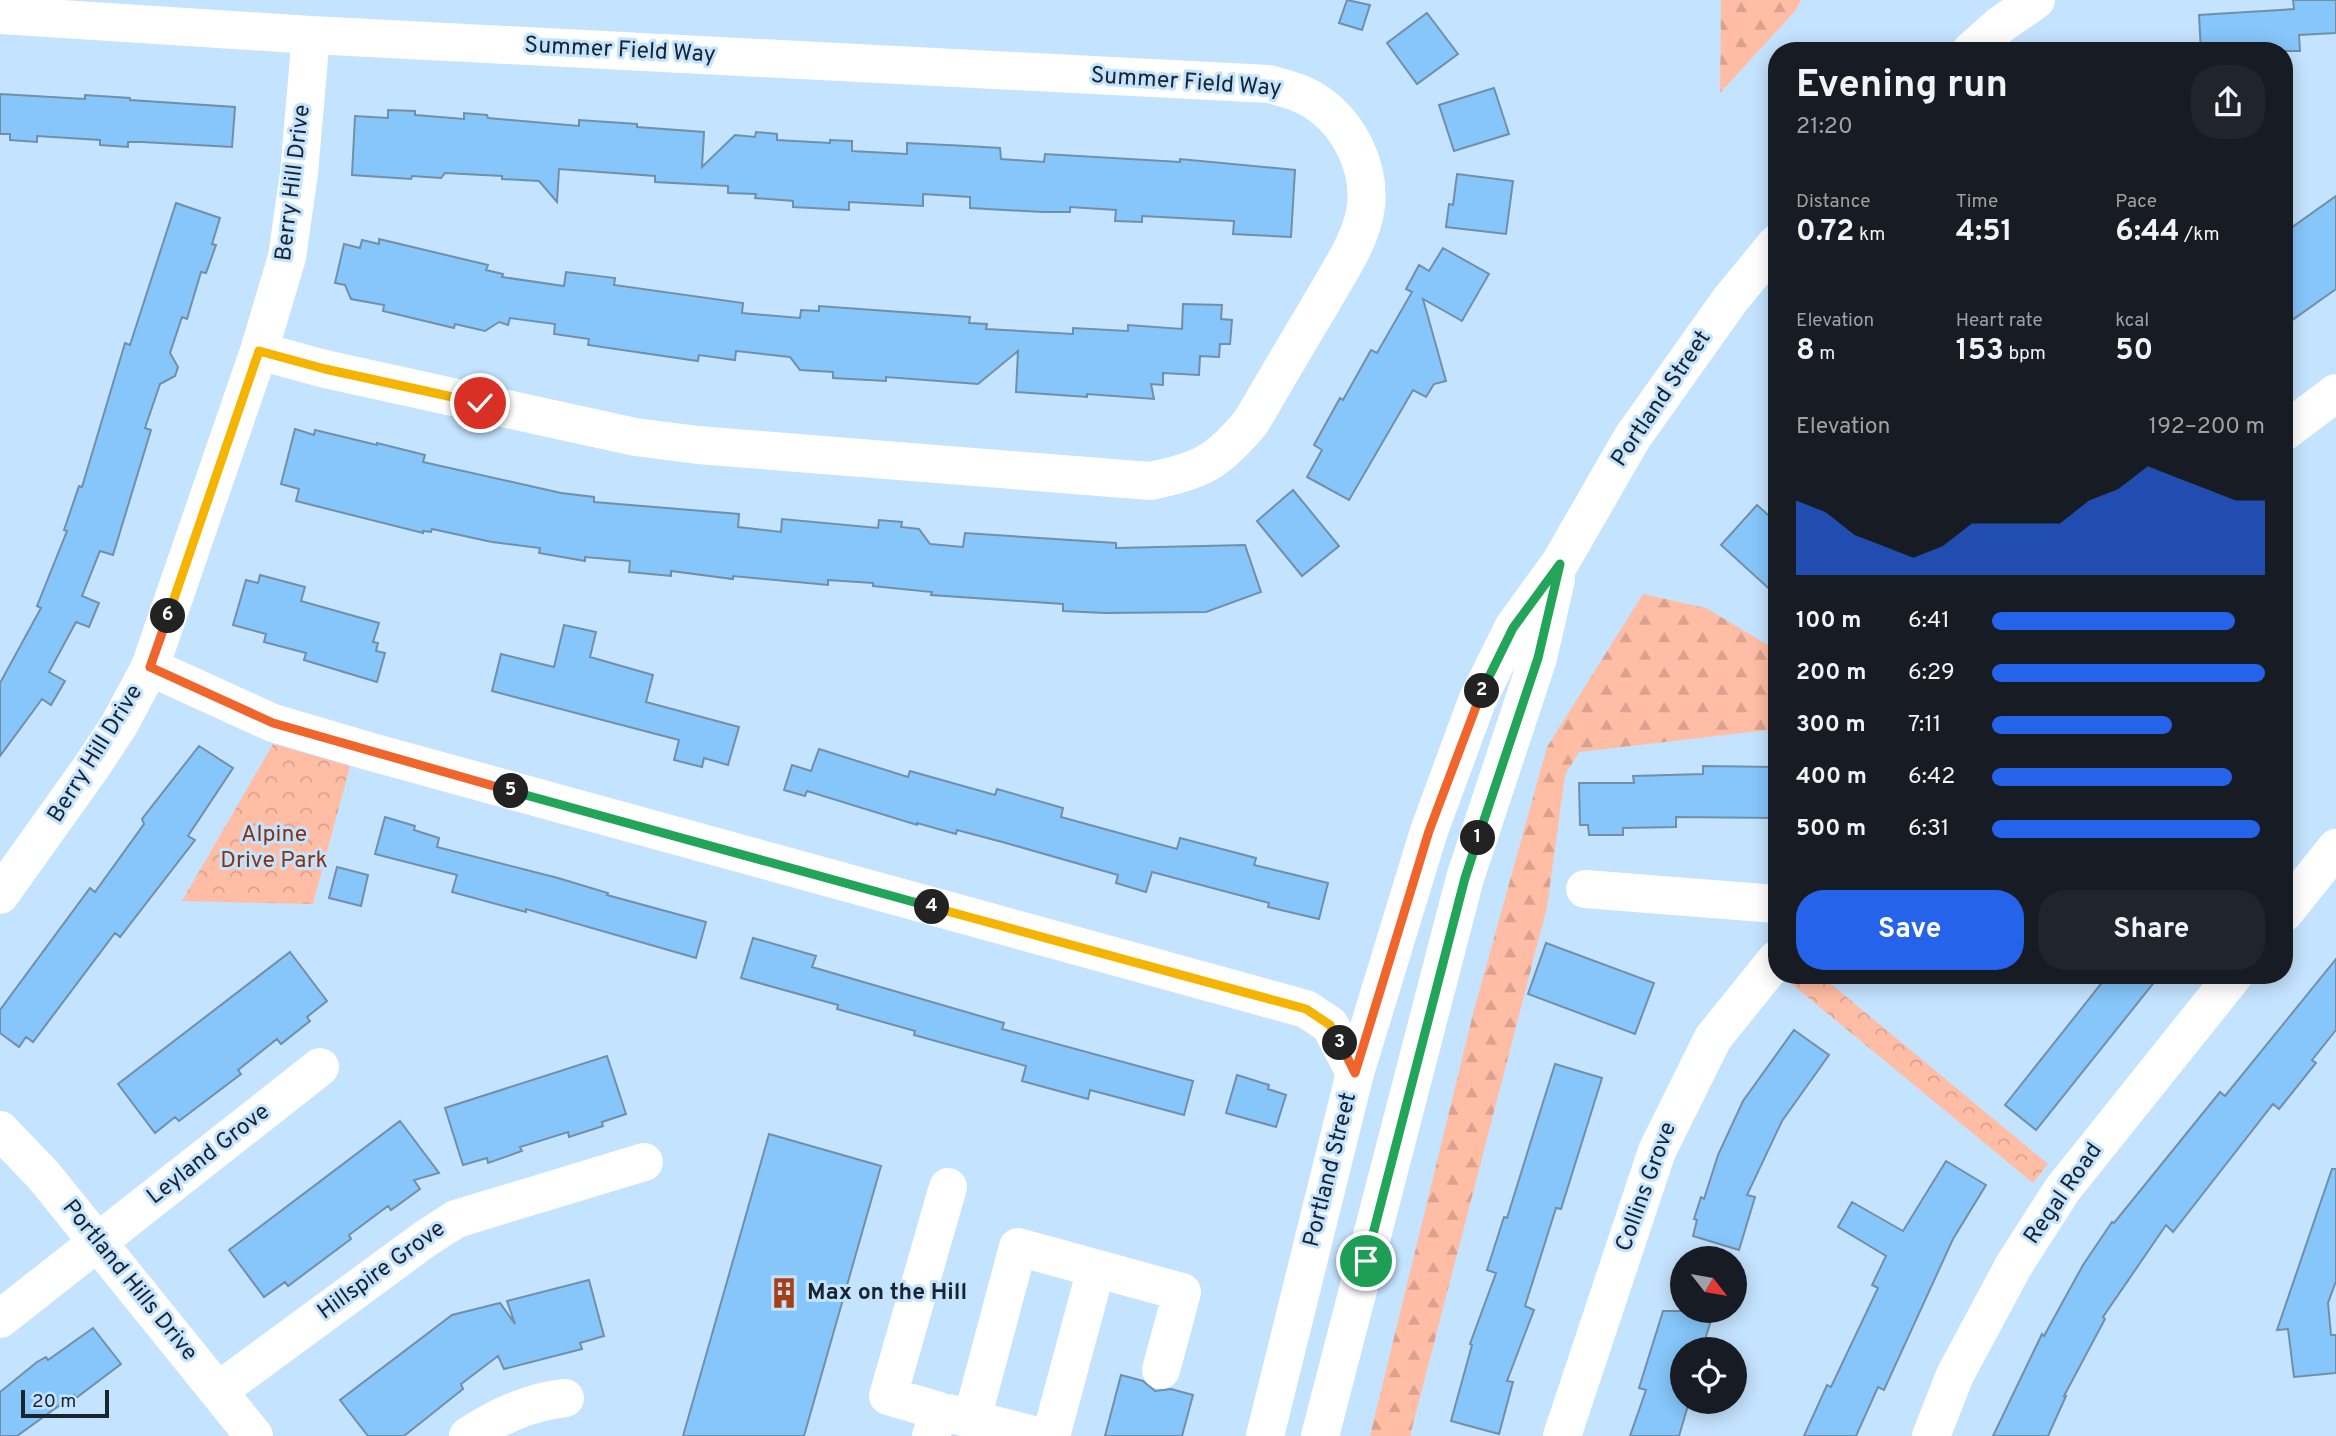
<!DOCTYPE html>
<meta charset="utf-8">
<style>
:root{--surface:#171b24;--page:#20242c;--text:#f1f3f6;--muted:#9ea1a6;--accent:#2563eb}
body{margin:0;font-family:Overpass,sans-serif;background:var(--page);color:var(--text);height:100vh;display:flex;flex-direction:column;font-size:26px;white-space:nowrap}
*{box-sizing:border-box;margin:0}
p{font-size:23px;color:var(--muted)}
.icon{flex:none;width:38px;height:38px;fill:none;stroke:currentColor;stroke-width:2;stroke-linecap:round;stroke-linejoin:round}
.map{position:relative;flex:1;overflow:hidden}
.panel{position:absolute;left:1768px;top:42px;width:525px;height:942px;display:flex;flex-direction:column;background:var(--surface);border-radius:28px;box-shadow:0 4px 18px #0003}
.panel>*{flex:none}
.needle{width:46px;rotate:121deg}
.tools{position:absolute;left:1670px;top:1246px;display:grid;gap:14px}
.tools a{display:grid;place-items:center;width:77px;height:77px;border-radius:50%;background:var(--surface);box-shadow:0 4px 18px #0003;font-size:35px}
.scale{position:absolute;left:21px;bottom:18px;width:88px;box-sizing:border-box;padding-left:7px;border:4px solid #18242e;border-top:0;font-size:19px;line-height:24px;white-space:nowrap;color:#18242e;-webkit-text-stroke:5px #c4e3fe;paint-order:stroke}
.pin{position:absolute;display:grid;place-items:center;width:60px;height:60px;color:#fff;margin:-30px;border:4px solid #fff;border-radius:50%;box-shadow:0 2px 7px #0007}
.km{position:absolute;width:35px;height:35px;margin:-18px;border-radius:50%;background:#222;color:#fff;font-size:19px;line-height:35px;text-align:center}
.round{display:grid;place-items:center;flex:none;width:74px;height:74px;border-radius:28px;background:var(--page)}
.overview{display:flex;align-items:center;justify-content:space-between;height:119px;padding:0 28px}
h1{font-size:38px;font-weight:700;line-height:52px}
.stats{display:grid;grid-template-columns:repeat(3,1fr);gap:10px;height:119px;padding:7px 28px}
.stats div{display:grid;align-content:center}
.stats b{font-size:30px;font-weight:700}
.stats small{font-size:19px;font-weight:400}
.stats p{font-size:19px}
.chart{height:196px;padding:14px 28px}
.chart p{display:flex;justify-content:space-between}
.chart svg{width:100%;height:126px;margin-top:7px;fill:var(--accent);opacity:.7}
.button{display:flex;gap:14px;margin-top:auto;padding:14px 28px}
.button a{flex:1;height:80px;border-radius:28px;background:var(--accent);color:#fff;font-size:28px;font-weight:700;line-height:80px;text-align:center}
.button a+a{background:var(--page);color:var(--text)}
ul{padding:0 28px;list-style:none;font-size:23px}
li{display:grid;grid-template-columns:112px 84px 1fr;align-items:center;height:52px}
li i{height:18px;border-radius:9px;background:var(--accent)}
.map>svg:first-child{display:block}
.forest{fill:url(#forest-firs)}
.park{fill:url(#park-crowns)}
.building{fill:#86c6fa;stroke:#728fa8;stroke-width:2}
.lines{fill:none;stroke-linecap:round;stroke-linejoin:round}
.minor{stroke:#fff;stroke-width:38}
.major{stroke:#fff;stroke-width:38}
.split-1-casing{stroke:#fff;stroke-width:14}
.split-2-casing{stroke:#fff;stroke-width:14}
.split-3-casing{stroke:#fff;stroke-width:14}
.split-4-casing{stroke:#fff;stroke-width:14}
.split-5-casing{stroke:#fff;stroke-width:14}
.split-6-casing{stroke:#fff;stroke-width:14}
.split-7-casing{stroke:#fff;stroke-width:14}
.split-1{stroke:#22a559;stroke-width:9}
.split-2{stroke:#22a559;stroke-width:9}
.split-3{stroke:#f0652b;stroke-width:9}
.split-4{stroke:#f5b400;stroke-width:9}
.split-5{stroke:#22a559;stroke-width:9}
.split-6{stroke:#f0652b;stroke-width:9}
.split-7{stroke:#f5b400;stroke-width:9}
.labels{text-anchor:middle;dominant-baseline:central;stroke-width:6;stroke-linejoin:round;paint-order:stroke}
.street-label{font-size:23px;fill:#18242e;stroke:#c4e3fe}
.park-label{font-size:23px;fill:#873311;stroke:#c4e3fe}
.poi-label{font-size:23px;font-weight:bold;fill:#18242e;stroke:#c4e3fe;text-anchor:start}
</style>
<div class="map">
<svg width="2336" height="1436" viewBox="0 0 2336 1436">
<defs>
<pattern id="forest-firs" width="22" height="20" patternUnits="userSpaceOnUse" patternTransform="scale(1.75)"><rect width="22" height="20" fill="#ffbda5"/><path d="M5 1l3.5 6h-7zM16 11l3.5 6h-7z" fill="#daa28e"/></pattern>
<pattern id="park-crowns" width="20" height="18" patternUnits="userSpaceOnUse" patternTransform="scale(1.75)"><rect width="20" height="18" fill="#ffbda5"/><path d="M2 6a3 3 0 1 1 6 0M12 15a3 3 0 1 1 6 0" fill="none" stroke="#daa28e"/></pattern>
</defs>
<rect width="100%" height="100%" fill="#c4e3fe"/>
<!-- forest -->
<path class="forest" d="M 1721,0 L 1801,0 L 1796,10 L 1720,93 Z
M 1643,594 L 1706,608 L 1766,644 L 1776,643 L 1776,729 L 1579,752 L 1565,775 L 1547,907 L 1410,1436 L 1370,1436 L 1474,1010 L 1547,747 Z"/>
<!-- park -->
<path class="park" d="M 273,744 L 350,766 L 313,904 L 182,901 Z
M 1794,975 L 1820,975 L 2048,1164 L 2033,1183 L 1788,981 Z"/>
<!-- building -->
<path class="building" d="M 1347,0 L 1370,5 L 1362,30 L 1339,23 Z
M 2293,0 L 2336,0 L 2336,33 L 2299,35 L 2300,51 L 2201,51 L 2199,15 L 2294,9 Z
M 1427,13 L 1458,54 L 1417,84 L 1387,43 Z
M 1494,88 L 1509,134 L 1454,151 L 1439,105 Z
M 0,94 L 85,99 L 85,95 L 130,98 L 130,100 L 235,107 L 232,147 L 142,142 L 128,142 L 128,147 L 100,145 L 100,140 L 37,136 L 37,142 L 10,140 L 10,134 L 0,134 Z
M 388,110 L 415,111 L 415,115 L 464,119 L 464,113 L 487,115 L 488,118 L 579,126 L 579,120 L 637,124 L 637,127 L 704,132 L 702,167 L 735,135 L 755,137 L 756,132 L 777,134 L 777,140 L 830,143 L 830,140 L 852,141 L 852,151 L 907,154 L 907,143 L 967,146 L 1000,148 L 1001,159 L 1044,162 L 1045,154 L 1180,162 L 1180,159 L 1295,170 L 1291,237 L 1233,234 L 1234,221 L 1142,216 L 1142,222 L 1115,221 L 1116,210 L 1070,207 L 1070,212 L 1043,212 L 970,208 L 970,197 L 923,194 L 923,206 L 849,202 L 849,210 L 793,207 L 793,201 L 755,198 L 756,194 L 728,193 L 728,186 L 655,182 L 655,176 L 559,169 L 557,202 L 539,181 L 502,179 L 502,176 L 445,173 L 441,178 L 412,176 L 411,179 L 352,175 L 355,116 L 388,118 Z
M 1457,174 L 1513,181 L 1506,234 L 1446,227 L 1449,204 L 1453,205 Z
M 2336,196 L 2336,289 L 2284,326 L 2284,233 Z
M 176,203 L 220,218 L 212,244 L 216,245 L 206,273 L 201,272 L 187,319 L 182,317 L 170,353 L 178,367 L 175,376 L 160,384 L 145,428 L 151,430 L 113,555 L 100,551 L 82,596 L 99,603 L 89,627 L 76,622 L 49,672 L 65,681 L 51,705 L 42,699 L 0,756 L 0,683 L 41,608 L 37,606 L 67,531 L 64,530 L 79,486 L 82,487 L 125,343 L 130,345 Z
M 379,239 L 488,265 L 486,270 L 503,274 L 502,277 L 564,286 L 566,272 L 615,278 L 614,285 L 743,303 L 742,313 L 800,318 L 801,310 L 819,311 L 819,306 L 970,317 L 969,323 L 987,324 L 986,329 L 1073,334 L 1073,328 L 1128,331 L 1128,325 L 1182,329 L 1183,304 L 1222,305 L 1221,319 L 1232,320 L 1230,344 L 1220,344 L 1219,357 L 1200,356 L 1199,375 L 1163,373 L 1163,385 L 1151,384 L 1154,399 L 1087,394 L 1087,397 L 1016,392 L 1018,351 L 978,384 L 886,377 L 886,381 L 833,378 L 833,372 L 800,370 L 790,357 L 736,351 L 735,360 L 699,355 L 698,361 L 588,345 L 589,339 L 554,334 L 555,324 L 510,318 L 508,325 L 499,322 L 485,331 L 455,324 L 454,328 L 383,311 L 384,305 L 351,299 L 345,285 L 335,283 L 344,244 L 360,248 L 362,240 L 379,244 Z
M 1443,248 L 1489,274 L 1462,321 L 1423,299 L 1446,381 L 1434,384 L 1426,397 L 1413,390 L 1349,500 L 1307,477 L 1322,450 L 1314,445 L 1340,398 L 1343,400 L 1371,350 L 1377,353 L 1412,292 L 1406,289 L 1419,265 L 1429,271 Z
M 295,429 L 314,435 L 315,430 L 377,445 L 377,443 L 425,455 L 423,462 L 561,493 L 594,497 L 594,502 L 739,514 L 738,527 L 781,532 L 782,519 L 878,528 L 879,520 L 902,522 L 901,527 L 919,529 L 930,544 L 963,547 L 965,533 L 1116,543 L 1116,548 L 1245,545 L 1261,592 L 1206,612 L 1105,613 L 1063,611 L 1063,604 L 931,595 L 932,592 L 873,586 L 873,583 L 828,580 L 828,585 L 733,576 L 733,579 L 671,571 L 671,576 L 629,572 L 630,561 L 585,557 L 585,561 L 539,553 L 540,548 L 492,542 L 432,529 L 431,532 L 423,531 L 423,533 L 296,501 L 299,489 L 281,484 Z
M 1293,490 L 1339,546 L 1302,576 L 1257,521 Z
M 1757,505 L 1776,522 L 1776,595 L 1721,545 Z
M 260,575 L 305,587 L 301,601 L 379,623 L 373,642 L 378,643 L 376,651 L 385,653 L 377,682 L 304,660 L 306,653 L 264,642 L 266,634 L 233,625 L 246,580 L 258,583 Z
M 564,625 L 596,632 L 590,657 L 653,675 L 646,702 L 739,727 L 728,765 L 704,758 L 702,767 L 674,760 L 679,740 L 492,691 L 501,654 L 554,667 Z
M 199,746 L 233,768 L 188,836 L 195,840 L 120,937 L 115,933 L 33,1042 L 26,1037 L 19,1047 L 0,1033 L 0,1010 L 90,888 L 95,892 L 144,824 L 142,819 Z
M 819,749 L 908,777 L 910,771 L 995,795 L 997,789 L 1063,808 L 1061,817 L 1177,849 L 1180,838 L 1256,858 L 1254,865 L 1328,883 L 1319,919 L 1268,907 L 1269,903 L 1152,872 L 1146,892 L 1116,883 L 1118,875 L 1006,843 L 957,830 L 956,834 L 917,823 L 917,825 L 807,791 L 805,796 L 784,790 L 792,765 L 811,771 Z
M 1703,766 L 1776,767 L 1776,818 L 1676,817 L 1676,827 L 1623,828 L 1623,835 L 1589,835 L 1588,825 L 1580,825 L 1579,783 L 1634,783 L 1633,776 L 1703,774 Z
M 385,817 L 415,826 L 414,830 L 439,838 L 437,847 L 558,878 L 608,893 L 607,895 L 706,922 L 696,958 L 526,909 L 526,912 L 452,892 L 457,875 L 375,854 Z
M 337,867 L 368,875 L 361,906 L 329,898 Z
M 753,938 L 816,956 L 812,967 L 1004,1023 L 1002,1029 L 1193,1081 L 1184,1115 L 1090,1090 L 1088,1099 L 1022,1081 L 1026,1066 L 914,1035 L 915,1031 L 837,1009 L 838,1005 L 741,978 Z
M 1546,943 L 1654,983 L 1635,1034 L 1528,994 Z
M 290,952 L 327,1001 L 307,1017 L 310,1021 L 281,1044 L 277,1039 L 238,1070 L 241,1074 L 179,1121 L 175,1117 L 155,1133 L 118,1084 Z
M 2336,959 L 2336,1030 L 2312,1060 L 2316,1063 L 2279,1109 L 2273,1104 L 2173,1232 L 2166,1225 L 2103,1317 L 2105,1319 L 2064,1396 L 2066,1396 L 2048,1436 L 1993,1436 L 2042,1334 L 2044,1336 L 2083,1265 L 2112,1222 L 2114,1223 L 2220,1092 L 2225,1096 Z
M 2108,975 L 2160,975 L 2036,1130 L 2005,1105 Z
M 1794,1030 L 1829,1055 L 1782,1121 L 1747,1195 L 1755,1197 L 1739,1250 L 1693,1236 L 1697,1220 L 1694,1219 L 1701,1197 L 1704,1199 L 1718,1155 L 1743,1101 Z
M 607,1056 L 626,1114 L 602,1122 L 603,1126 L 569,1137 L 568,1132 L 520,1147 L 522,1151 L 488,1163 L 487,1158 L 463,1165 L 445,1108 Z
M 1555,1064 L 1602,1078 L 1561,1209 L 1556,1208 L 1525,1306 L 1534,1310 L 1507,1381 L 1513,1382 L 1499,1434 L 1451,1421 L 1472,1345 L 1470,1344 L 1496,1273 L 1487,1270 L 1504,1217 L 1507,1218 Z
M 1237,1075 L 1269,1085 L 1268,1089 L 1286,1095 L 1276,1127 L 1226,1113 Z
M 400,1121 L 439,1173 L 414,1180 L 420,1189 L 391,1210 L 388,1206 L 349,1235 L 351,1239 L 288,1286 L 285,1282 L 264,1297 L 229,1250 Z
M 769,1134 L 881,1166 L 804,1436 L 683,1436 Z
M 1946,1161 L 1986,1185 L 1953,1239 L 1884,1390 L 1878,1387 L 1856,1436 L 1804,1436 L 1827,1385 L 1831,1387 L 1878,1288 L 1872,1285 L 1886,1256 L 1838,1227 L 1852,1202 L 1903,1231 Z
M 2332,1169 L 2336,1169 L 2336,1281 L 2328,1303 L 2331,1335 L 2336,1335 L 2336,1373 L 2294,1377 L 2288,1329 L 2277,1330 Z
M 589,1280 L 604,1336 L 580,1343 L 582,1349 L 504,1369 L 498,1356 L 461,1384 L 463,1389 L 404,1436 L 368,1436 L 340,1400 L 452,1315 L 500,1303 L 515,1324 L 507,1301 Z
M 1663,1311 L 1714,1311 L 1702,1349 L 1682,1349 L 1682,1402 L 1689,1402 L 1679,1436 L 1630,1436 L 1646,1390 L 1639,1388 Z
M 93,1328 L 121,1364 L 76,1398 L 74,1395 L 17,1436 L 0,1436 L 0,1392 L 37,1362 L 46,1357 L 48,1360 Z
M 1121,1375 L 1143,1381 L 1155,1391 L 1171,1389 L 1193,1395 L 1182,1436 L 1105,1436 Z"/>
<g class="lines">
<!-- minor -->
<path class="minor" d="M 0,15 L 311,35 L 1269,84 C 1287,89 1304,93 1319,104 C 1350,126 1370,167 1366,206 C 1362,241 1336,276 1319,307 C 1296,345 1274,383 1251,422 C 1218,462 1201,471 1150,481 L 698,445 L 635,437 L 325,369 L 259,351
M 2284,432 L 2336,393
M 150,667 L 273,723 L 368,751 L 1306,1009 L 1330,1025 L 1355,1073
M 1585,889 L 1776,904
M 0,895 L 92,766 L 119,725 L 150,667 L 259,351 L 287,257 L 299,173 L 311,35
M 2284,913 L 2336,848
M 0,1130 L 44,1176 L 254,1436
M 0,1319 L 320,1067
M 218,1391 L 425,1239 L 456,1219 L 644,1162
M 948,1413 L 1037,1436
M 972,1419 L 1018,1247 L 1182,1292 L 1161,1370
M 468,1436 C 498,1417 528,1402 565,1398
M 931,1436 L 939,1411 L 888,1396 L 948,1187
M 1051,1436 L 1096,1269
M 1562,1436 L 1657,1151 L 1713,1038 L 1776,960
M 1931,1436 L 1955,1375 L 2014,1265 L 2062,1190 L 2234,975"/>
<!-- major -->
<path class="major" d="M 1971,51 L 2000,25 L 2036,0
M 1265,1436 L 1355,1073 L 1429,831 L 1477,701 L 1513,628 L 1560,563 L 1632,438 L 1730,300 L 1776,244
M 1320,1436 L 1465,878 L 1538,658 L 1556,579"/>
</g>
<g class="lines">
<defs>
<path id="split-1" d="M 1366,1261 L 1465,878 L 1478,838"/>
<path id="split-2" d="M 1478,838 L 1538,658 L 1560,564 L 1513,628 L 1482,691"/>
<path id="split-3" d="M 1340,1043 L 1355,1073 L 1429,831 L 1482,691"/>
<path id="split-4" d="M 932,907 L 1306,1009 L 1330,1025 L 1340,1043"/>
<path id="split-5" d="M 511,791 L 932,907"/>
<path id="split-6" d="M 168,616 L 150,667 L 273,723 L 511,791"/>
<path id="split-7" d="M 168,616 L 259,351 L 325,369 L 480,403"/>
</defs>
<!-- split-1 casing -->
<use href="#split-1" class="split-1-casing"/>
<!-- split-2 casing -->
<use href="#split-2" class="split-2-casing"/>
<!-- split-3 casing -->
<use href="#split-3" class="split-3-casing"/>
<!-- split-4 casing -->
<use href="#split-4" class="split-4-casing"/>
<!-- split-5 casing -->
<use href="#split-5" class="split-5-casing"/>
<!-- split-6 casing -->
<use href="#split-6" class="split-6-casing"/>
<!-- split-7 casing -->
<use href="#split-7" class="split-7-casing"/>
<!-- split-1 -->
<use href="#split-1" class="split-1"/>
<!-- split-2 -->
<use href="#split-2" class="split-2"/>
<!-- split-3 -->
<use href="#split-3" class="split-3"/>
<!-- split-4 -->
<use href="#split-4" class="split-4"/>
<!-- split-5 -->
<use href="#split-5" class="split-5"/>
<!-- split-6 -->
<use href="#split-6" class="split-6"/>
<!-- split-7 -->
<use href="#split-7" class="split-7"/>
</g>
<!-- icons -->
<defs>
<symbol id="building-bare" viewBox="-9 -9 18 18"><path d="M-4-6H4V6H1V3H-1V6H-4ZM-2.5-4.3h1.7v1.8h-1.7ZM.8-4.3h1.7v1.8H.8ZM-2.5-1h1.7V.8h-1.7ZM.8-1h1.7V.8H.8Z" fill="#a64016" stroke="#c4e3fe" stroke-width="2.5" paint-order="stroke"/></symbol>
</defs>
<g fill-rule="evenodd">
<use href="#building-bare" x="762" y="1271" width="44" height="44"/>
</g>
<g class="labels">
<!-- street labels -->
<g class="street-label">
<text transform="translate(620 51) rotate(3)">Summer Field Way</text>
<text transform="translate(1186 83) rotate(4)">Summer Field Way</text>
<text transform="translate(294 183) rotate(-83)">Berry Hill Drive</text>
<text transform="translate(1662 399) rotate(-56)">Portland Street</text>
<text transform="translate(96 754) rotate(-58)">Berry Hill Drive</text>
<text transform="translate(209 1155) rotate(-38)">Leyland Grove</text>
<text transform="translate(1331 1170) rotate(-76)">Portland Street</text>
<text transform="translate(1647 1187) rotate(-70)">Collins Grove</text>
<text transform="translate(2064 1194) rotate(-55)">Regal Road</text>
<text transform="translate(382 1271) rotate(-36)">Hillspire Grove</text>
<text transform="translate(129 1281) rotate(51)">Portland Hills Drive</text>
</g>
<!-- park labels -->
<g class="park-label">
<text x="274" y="835">Alpine<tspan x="274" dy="26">Drive Park</tspan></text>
</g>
<!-- poi labels -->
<g class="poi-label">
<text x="807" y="1293">Max on the Hill</text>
</g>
</g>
</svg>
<div class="tools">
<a><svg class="needle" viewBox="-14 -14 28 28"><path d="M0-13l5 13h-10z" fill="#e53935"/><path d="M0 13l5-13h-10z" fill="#9ea1a6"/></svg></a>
<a><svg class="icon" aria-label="locate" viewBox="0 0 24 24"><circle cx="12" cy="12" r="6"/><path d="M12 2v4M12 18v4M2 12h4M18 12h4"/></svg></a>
</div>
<div class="scale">20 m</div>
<div class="pin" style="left:1366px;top:1261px;background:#1e9e55"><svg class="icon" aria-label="arrive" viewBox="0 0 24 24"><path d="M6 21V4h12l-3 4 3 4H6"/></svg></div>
<div class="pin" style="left:480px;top:403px;background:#d93025"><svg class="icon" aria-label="check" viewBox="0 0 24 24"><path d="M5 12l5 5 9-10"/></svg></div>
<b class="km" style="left:1478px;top:838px">1</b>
<b class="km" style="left:1482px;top:691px">2</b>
<b class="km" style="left:1340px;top:1043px">3</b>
<b class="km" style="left:932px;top:907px">4</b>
<b class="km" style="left:511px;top:791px">5</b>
<b class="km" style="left:168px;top:616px">6</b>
<section class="panel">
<div class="overview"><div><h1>Evening run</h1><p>21:20</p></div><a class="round"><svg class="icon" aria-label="share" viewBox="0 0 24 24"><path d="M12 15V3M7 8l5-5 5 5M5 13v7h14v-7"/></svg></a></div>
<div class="stats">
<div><p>Distance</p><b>0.72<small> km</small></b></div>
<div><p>Time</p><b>4:51</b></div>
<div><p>Pace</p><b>6:44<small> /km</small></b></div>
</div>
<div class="stats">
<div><p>Elevation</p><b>8<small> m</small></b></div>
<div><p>Heart rate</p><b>153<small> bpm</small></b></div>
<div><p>kcal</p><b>50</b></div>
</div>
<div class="chart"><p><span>Elevation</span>192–200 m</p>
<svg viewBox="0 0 160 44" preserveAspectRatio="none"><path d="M0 44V18L10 22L20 30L30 34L40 38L50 34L60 26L70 26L80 26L90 26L100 18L110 14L120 6L130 10L140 14L150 18L160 18V44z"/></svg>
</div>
<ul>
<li><b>100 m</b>6:41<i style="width:89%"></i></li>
<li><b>200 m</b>6:29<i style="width:100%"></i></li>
<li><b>300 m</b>7:11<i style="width:66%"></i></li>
<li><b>400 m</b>6:42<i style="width:88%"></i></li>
<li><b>500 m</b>6:31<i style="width:98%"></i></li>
</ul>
<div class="button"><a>Save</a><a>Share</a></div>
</section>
</div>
